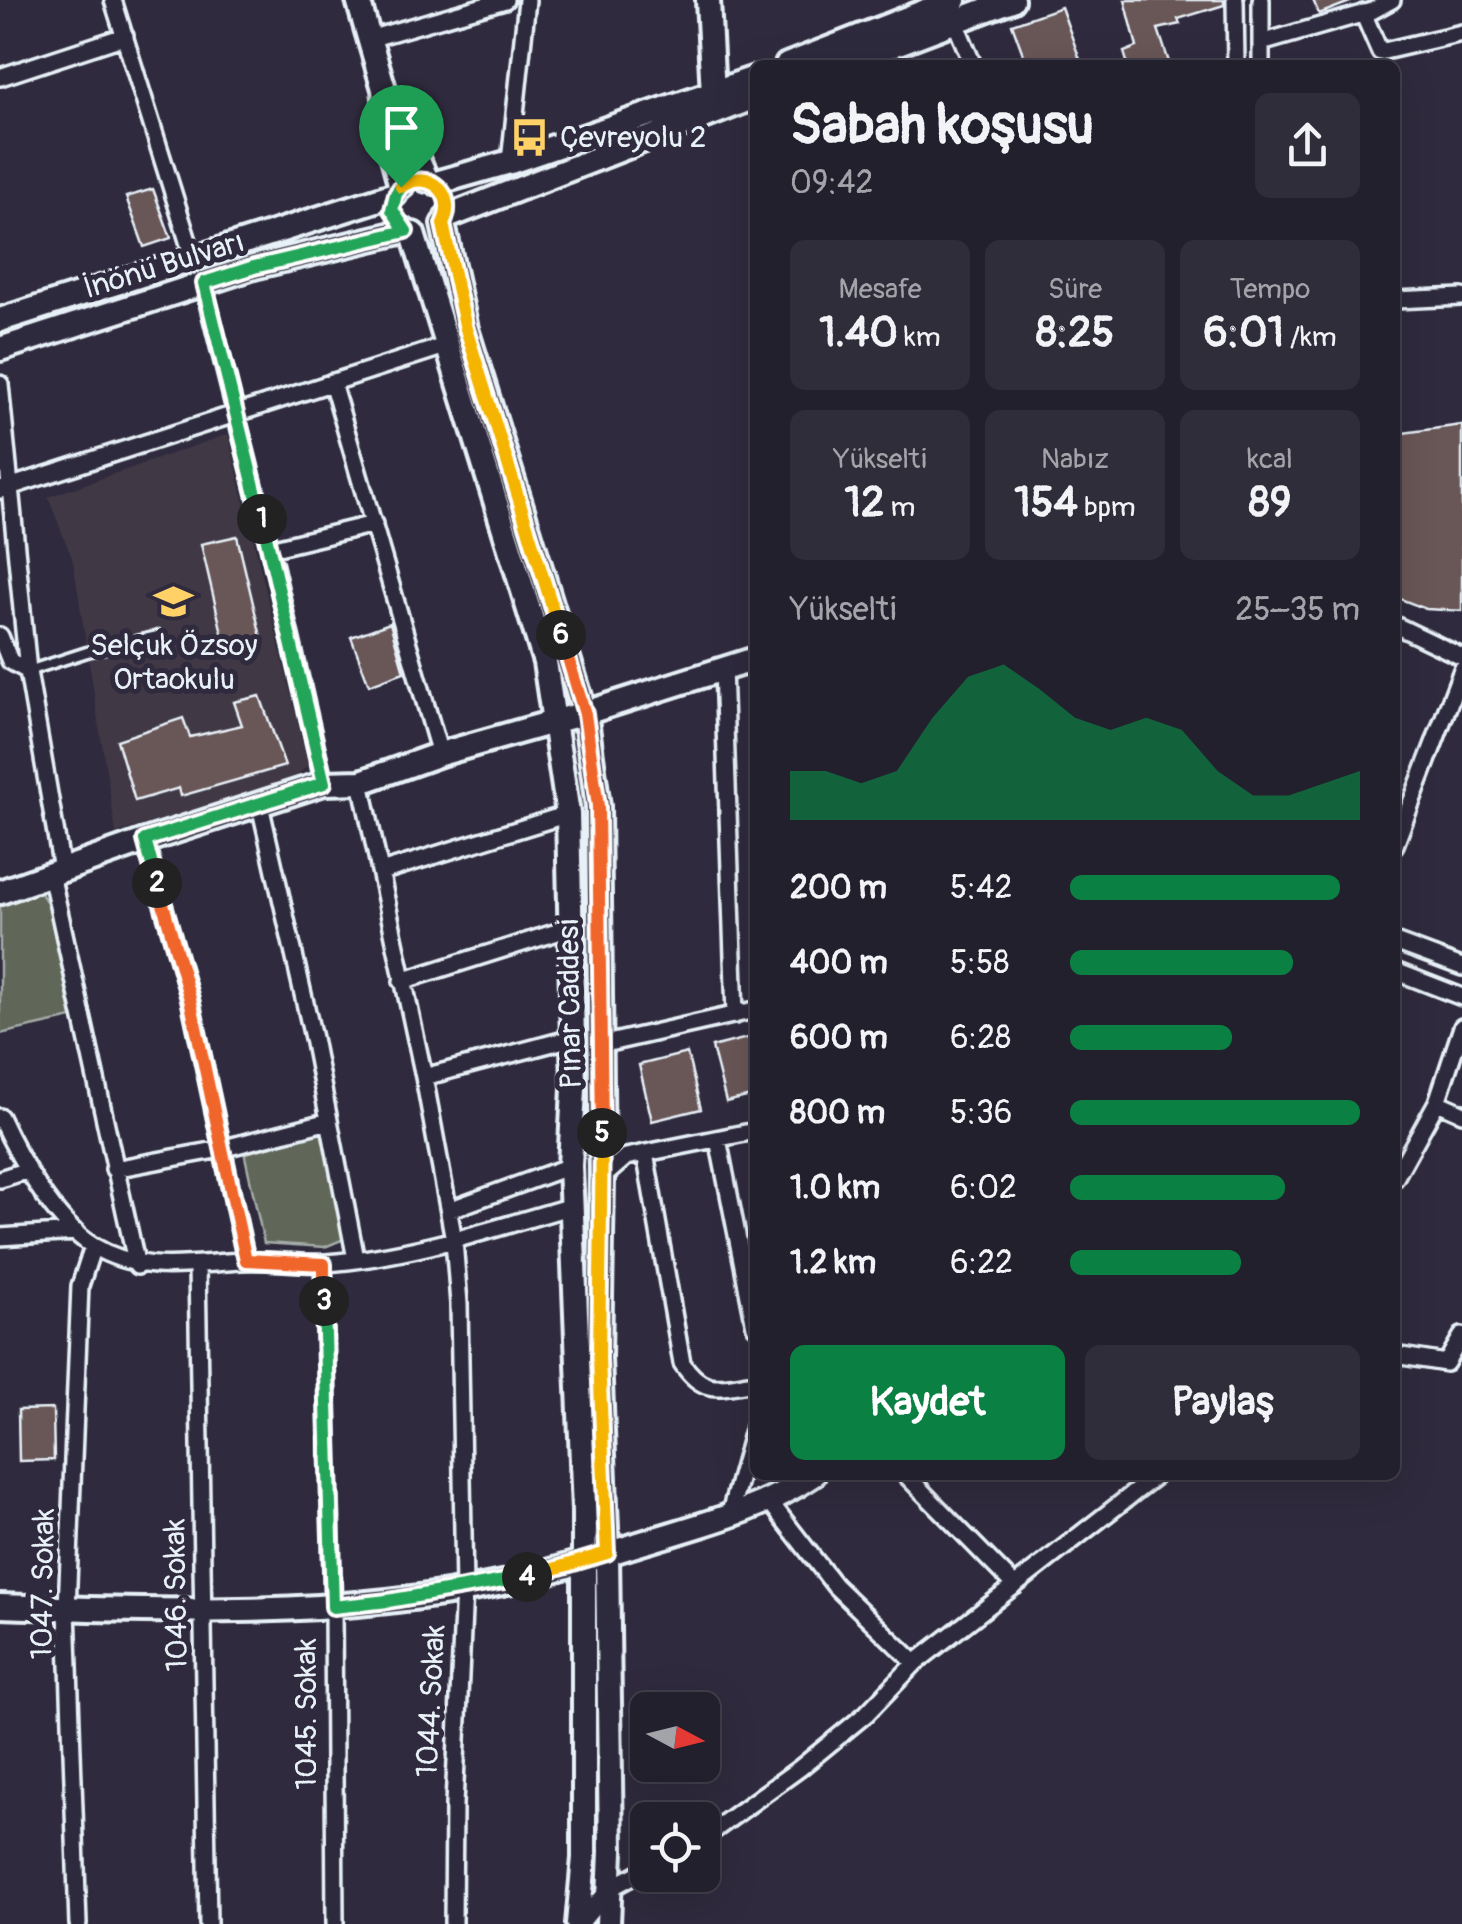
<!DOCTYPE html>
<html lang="tr">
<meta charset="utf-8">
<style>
:root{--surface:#23202e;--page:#2f2d3a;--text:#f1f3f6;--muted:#a3a3aa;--line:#403e4a;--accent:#0b8043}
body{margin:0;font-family:Pangolin,sans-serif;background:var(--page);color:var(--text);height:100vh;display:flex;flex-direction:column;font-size:38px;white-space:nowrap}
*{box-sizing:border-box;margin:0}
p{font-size:32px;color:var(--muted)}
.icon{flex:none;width:55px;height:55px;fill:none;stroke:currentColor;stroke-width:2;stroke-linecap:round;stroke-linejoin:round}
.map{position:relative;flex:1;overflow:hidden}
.sheet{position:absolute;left:750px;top:60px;width:650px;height:1420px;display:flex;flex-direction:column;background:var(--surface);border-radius:15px;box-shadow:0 10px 40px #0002,0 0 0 2px var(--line)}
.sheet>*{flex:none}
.needle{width:65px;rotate:97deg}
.controls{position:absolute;left:630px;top:1692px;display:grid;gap:20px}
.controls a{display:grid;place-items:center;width:90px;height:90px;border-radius:15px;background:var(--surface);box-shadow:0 10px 40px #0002,0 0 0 2px var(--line);font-size:50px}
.pin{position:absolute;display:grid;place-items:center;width:85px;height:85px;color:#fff;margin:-102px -42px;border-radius:50% 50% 50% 0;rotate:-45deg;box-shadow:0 0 10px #0007}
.pin .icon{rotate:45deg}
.km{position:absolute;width:50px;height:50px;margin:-25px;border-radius:50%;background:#222;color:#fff;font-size:28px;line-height:50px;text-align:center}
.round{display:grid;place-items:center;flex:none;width:105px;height:105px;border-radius:15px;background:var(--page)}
.headline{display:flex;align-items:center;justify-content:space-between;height:170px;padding:0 40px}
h1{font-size:55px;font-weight:800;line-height:75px}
.stats{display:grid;grid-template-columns:repeat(3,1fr);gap:15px;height:170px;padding:10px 40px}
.stats div{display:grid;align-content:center;border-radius:15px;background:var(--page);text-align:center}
.stats b{font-size:42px;font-weight:800}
.stats small{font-size:28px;font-weight:400}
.stats p{font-size:28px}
.chart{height:280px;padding:20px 40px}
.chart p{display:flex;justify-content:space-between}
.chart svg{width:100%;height:180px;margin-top:10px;fill:var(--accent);opacity:.7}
.button{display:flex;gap:20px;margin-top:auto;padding:20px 40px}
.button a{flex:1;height:115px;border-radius:15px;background:var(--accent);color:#fff;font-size:40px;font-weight:800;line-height:115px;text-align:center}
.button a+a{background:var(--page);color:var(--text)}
ul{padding:0 40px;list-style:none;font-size:32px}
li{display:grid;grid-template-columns:160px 120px 1fr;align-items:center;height:75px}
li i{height:25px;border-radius:12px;background:var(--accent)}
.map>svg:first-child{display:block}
.built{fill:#403745}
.green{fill:#606658;stroke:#a4aca8;stroke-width:2.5}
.building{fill:#695657;stroke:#e8f1f8;stroke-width:2.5}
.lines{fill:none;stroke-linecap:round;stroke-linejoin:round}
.lane-casing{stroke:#e8f1f8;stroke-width:15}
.street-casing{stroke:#e8f1f8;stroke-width:22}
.secondary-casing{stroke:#e8f1f8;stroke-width:30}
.lane{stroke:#2f2a3d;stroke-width:8}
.street{stroke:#2f2a3d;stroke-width:15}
.secondary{stroke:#2f2a3d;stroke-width:22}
.split-1-casing{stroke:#fff;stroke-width:20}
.split-2-casing{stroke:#fff;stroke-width:20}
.split-3-casing{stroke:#fff;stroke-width:20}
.split-4-casing{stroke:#fff;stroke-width:20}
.split-5-casing{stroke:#fff;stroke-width:20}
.split-6-casing{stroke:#fff;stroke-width:20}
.split-7-casing{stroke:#fff;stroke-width:20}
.split-1{stroke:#22a559;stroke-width:12}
.split-2{stroke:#22a559;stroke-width:12}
.split-3{stroke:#f0652b;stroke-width:12}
.split-4{stroke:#22a559;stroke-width:12}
.split-5{stroke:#f5b400;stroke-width:12}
.split-6{stroke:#f0652b;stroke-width:12}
.split-7{stroke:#f5b400;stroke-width:12}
.labels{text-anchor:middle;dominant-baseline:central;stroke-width:10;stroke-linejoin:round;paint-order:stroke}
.poi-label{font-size:30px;fill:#e8f1f8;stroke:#2f2a3d;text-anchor:start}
.street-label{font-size:30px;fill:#e8f1f8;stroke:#2f2a3d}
</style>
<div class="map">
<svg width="1462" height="1924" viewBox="0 0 1462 1924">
<rect width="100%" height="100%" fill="#2f2a3d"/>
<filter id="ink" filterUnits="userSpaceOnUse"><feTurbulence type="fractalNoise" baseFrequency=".01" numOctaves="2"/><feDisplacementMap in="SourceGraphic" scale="20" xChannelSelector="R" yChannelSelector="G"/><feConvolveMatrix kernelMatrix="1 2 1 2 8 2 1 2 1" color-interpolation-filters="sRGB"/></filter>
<g filter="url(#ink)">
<!-- built -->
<path class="built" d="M 228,434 L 308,765 L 292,781 L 116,833 L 73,561 L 48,497 Z"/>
<!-- green -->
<path class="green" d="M 40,892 L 48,904 L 72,1018 L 0,1034 L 0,904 Z
M 322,1129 L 344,1239 L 325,1247 L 264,1243 L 243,1147 Z"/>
<!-- building -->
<path class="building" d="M 1125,0 L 1224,0 L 1224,5 L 1178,19 L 1180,24 L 1158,29 L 1170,65 L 1128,65 L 1124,52 L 1137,47 Z
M 1313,0 L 1355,0 L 1319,14 Z
M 1061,7 L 1082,65 L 1027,65 L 1012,24 Z
M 153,189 L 171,238 L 144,247 L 126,197 Z
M 1462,425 L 1462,611 L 1426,609 L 1395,597 L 1395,434 Z
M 237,536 L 262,641 L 226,650 L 201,544 Z
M 390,623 L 404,672 L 369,685 L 351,637 Z
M 260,696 L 285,766 L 181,796 L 179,788 L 135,801 L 117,740 L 183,718 L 190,737 L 242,725 L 234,702 Z
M 755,1036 L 755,1095 L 726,1102 L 712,1047 Z
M 687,1053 L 701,1109 L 652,1121 L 639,1065 Z
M 53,1409 L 54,1460 L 19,1461 L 18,1410 Z"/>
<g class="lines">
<defs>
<path id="lane" d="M 28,671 L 87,652 L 158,636"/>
<path id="street" d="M 113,0 L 193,257
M 1235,0 L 1236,65
M 1363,13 L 1380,52 L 1462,33
M 955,22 L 973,65
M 369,39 L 505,0
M 1261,43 L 1372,11 L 1392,0
M 1261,65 L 1261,0
M 0,77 L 125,36
M 510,162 L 527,0
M 203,283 L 270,549 L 324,783
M 1395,300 L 1462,297
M 332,382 L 440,754
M 0,384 L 28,671 L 62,870
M 0,490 L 448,345
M 270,549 L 374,524
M 1395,625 L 1462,657
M 0,636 L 10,661 L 28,671
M 723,668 L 735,1015
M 361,782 L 424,1077 L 454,1240 L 459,1304 L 464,1589 L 454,1805 L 453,1924
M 260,805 L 313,1038 L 356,1259
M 145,841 L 190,999 L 246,1260
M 1395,845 L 1462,670
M 381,872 L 568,814
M 51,874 L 137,1266
M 1395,942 L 1462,967
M 1395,971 L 1462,997
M 402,981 L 570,928
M 600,1045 L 755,1010
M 424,1077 L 572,1038
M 1437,1102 L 1462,1113
M 0,1117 C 19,1158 54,1222 93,1246 C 141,1275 189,1264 242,1261 C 270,1259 298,1265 326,1263 C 410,1257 492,1229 572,1206
M 718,1139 L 755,1326
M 645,1153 L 682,1363 C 704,1396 720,1387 755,1382
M 114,1169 L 221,1149 L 329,1121
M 602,1178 L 626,1157 L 755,1131
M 1395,1178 L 1437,1102 L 1462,1027
M 0,1179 L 25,1171
M 449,1210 L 570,1166
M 0,1237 L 76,1232
M 323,1263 L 333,1607 L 335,1924
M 197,1265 L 208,1924
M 1395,1355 L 1446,1363 L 1462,1336
M 906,1475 L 1015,1586
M 770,1502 L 835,1586 L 915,1663
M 729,1516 L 755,1423
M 702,1839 L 800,1768 L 866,1714 L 915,1663 L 1157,1475
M 78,1924 L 67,1609 L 80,1286 L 93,1246
M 580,1924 L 609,1889 L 648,1868"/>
<path id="secondary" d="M 358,0 L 384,89
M 708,0 L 713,94
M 787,65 L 954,0
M 840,65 L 1012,0
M 436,183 L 510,162 L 755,78
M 401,187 L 391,150 L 384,89 L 427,180
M 447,217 L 755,97
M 443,224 L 466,329 L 585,713 L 598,806 L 602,1178 L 599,1358 L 607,1553 L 611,1851 L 608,1924
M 413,234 L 545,662 L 568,814 L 574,1088 L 570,1166 L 584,1511 L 584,1858 L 578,1924
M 0,320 L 395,194
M 0,349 L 254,267 L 405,231
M 0,892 L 145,841 L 324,783 L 361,782 L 440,754 L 585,713 L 755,659
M 0,1606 C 169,1612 340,1618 507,1582 C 553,1572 599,1556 645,1542 C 704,1524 762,1510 813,1475"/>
</defs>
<!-- lane casing -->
<use href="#lane" class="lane-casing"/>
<!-- street casing -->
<use href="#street" class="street-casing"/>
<!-- secondary casing -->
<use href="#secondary" class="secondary-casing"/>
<!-- lane -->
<use href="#lane" class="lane"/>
<!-- street -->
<use href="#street" class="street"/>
<!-- secondary -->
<use href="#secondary" class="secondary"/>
</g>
</g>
<g class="lines" filter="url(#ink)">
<defs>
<path id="split-1" d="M 262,519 L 204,283 L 254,267 L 406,231 L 392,210 L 396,194 L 401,187"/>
<path id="split-2" d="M 157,883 L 145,840 L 324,783 L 262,519"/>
<path id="split-3" d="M 157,883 L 190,999 L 246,1260 L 324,1264 L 324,1301"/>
<path id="split-4" d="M 324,1301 L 333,1607 L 388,1601 L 527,1577"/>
<path id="split-5" d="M 527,1577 L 607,1553 L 599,1358 L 602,1133"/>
<path id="split-6" d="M 561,635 L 585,714 L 598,806 L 602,1133"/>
<path id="split-7" d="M 401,187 C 429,168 458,194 443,224 L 466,329 L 561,635"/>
</defs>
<!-- split-1 casing -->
<use href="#split-1" class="split-1-casing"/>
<!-- split-2 casing -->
<use href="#split-2" class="split-2-casing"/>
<!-- split-3 casing -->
<use href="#split-3" class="split-3-casing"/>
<!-- split-4 casing -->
<use href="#split-4" class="split-4-casing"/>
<!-- split-5 casing -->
<use href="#split-5" class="split-5-casing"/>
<!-- split-6 casing -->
<use href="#split-6" class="split-6-casing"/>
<!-- split-7 casing -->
<use href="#split-7" class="split-7-casing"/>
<!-- split-1 -->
<use href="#split-1" class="split-1"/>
<!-- split-2 -->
<use href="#split-2" class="split-2"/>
<!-- split-3 -->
<use href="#split-3" class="split-3"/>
<!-- split-4 -->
<use href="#split-4" class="split-4"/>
<!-- split-5 -->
<use href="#split-5" class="split-5"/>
<!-- split-6 -->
<use href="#split-6" class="split-6"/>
<!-- split-7 -->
<use href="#split-7" class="split-7"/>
</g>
<!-- icons -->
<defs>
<symbol id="bus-bare" viewBox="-9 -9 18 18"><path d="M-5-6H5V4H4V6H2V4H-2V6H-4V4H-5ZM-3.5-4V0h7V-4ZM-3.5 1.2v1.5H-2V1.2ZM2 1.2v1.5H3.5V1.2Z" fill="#ffd166" stroke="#2f2a3d" stroke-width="2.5" paint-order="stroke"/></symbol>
<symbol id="school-bare" viewBox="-9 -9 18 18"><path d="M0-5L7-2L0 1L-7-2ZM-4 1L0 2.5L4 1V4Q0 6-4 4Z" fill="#ffd166" stroke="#2f2a3d" stroke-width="2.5" paint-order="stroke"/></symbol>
</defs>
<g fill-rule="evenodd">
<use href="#bus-bare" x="502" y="110" width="55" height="55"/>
<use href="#school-bare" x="146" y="574" width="55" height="55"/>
</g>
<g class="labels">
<!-- poi labels -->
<g class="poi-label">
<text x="560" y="137">Çevreyolu 2</text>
<text x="174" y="645" text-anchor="middle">Selçuk Özsoy<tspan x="174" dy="34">Ortaokulu</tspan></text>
</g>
<!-- street labels -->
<g class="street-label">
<text transform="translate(164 265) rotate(-17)">İnönü Bulvarı</text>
<text transform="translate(570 1004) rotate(-91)">Pınar Caddesi</text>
<text transform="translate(43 1584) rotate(-89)">1047. Sokak</text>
<text transform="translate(176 1595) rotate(-91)">1046. Sokak</text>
<text transform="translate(431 1701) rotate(-87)">1044. Sokak</text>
<text transform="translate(306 1714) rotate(-90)">1045. Sokak</text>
</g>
</g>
</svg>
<div class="controls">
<a><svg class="needle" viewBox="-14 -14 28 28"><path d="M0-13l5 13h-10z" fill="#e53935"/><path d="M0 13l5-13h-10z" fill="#a3a3aa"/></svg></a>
<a><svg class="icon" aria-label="locate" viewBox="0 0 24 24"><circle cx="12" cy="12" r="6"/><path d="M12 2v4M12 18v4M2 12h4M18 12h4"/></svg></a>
</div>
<div class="pin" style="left:401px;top:187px;background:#1e9e55"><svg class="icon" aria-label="arrive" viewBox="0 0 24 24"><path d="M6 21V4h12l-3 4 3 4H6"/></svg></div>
<b class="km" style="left:262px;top:519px">1</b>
<b class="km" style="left:157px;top:883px">2</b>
<b class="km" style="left:324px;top:1301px">3</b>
<b class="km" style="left:527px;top:1577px">4</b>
<b class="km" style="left:602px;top:1133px">5</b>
<b class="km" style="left:561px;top:635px">6</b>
<section class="sheet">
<div class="headline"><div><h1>Sabah koşusu</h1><p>09:42</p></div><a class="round"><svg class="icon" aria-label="share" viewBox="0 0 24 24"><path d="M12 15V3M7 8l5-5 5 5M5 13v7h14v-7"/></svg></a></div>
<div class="stats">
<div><p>Mesafe</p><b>1.40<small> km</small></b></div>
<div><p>Süre</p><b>8:25</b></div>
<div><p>Tempo</p><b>6:01<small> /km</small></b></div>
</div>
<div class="stats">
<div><p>Yükselti</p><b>12<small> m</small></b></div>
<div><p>Nabız</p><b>154<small> bpm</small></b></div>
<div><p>kcal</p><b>89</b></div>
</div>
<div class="chart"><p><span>Yükselti</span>25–35 m</p>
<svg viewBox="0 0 160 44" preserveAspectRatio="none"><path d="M0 44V32L10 32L20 35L30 32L40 19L50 9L60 6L70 12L80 19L90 22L100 19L110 22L120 32L130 38L140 38L150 35L160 32V44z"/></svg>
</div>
<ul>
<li><b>200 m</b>5:42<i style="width:93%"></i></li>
<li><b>400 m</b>5:58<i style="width:77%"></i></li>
<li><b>600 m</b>6:28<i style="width:56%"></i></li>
<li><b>800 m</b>5:36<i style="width:100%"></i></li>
<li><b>1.0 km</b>6:02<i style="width:74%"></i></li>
<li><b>1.2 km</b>6:22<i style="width:59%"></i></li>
</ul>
<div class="button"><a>Kaydet</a><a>Paylaş</a></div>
</section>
</div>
